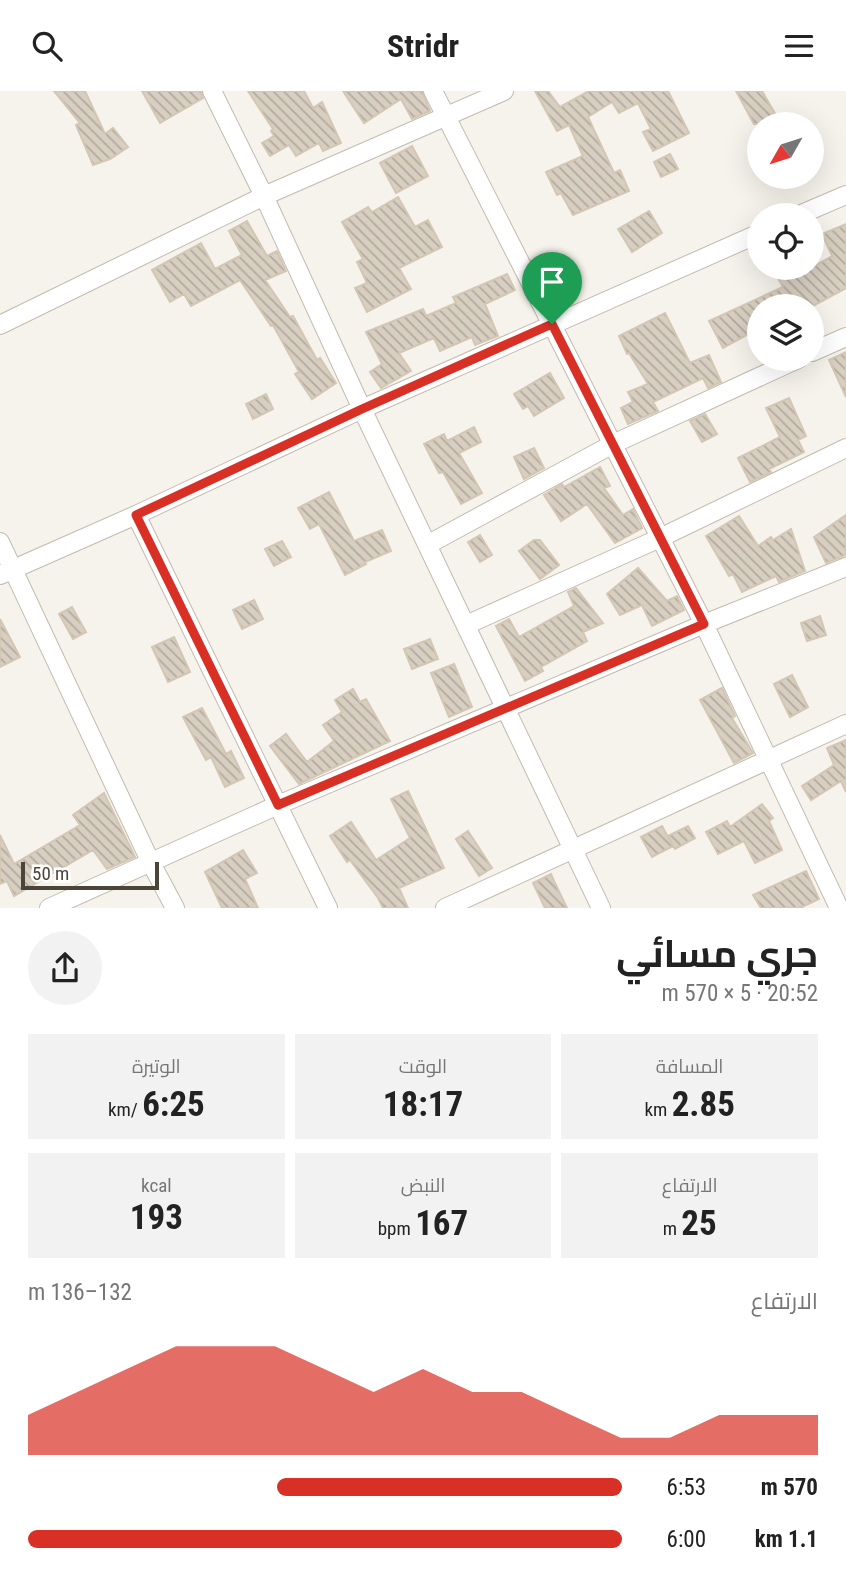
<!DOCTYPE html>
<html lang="ar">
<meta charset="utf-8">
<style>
:root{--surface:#fff;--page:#f2f2f2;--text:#222;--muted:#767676;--accent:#d93025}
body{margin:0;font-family:"Roboto Condensed",Cairo,sans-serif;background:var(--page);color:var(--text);direction:rtl;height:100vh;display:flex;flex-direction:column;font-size:26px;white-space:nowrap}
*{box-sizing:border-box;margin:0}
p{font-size:23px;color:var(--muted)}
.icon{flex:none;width:38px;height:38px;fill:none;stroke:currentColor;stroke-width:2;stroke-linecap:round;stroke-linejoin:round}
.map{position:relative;height:817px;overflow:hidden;direction:ltr}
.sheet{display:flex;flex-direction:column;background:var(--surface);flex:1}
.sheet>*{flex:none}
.needle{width:46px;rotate:231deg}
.buttons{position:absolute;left:747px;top:21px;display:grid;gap:14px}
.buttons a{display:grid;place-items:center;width:77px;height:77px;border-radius:50%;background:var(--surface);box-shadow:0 7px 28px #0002;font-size:35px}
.scale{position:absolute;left:21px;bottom:18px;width:138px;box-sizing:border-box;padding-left:7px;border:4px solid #4b4439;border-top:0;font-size:19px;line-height:24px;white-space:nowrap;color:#4b4439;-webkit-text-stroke:5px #fff;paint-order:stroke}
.pin{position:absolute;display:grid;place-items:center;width:60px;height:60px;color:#fff;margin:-72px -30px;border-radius:50% 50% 50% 0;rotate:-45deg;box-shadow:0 0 7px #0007}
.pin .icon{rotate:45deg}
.round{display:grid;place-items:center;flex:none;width:74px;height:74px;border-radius:37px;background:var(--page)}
.overview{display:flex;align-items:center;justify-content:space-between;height:119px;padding:0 28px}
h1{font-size:38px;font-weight:700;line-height:52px}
.stats{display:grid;grid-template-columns:repeat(3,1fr);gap:10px;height:119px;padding:7px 28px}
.stats div{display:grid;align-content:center;border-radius:0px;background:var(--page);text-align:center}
.stats b{font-size:35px;font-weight:700}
.stats small{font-size:19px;font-weight:400}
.stats p{font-size:19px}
.chart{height:196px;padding:14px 28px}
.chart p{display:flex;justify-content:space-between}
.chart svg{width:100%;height:126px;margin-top:7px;fill:var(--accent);opacity:.7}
ul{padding:0 28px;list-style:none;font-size:23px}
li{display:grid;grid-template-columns:112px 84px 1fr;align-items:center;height:52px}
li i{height:18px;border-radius:9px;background:var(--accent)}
header{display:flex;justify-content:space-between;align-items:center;height:91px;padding:0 28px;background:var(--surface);font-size:32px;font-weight:700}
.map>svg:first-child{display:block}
.building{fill:url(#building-back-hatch);stroke:#d3c7b4;stroke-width:2}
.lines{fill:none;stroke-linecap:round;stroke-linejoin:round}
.minor-casing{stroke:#c2bbae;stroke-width:20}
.minor{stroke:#fff;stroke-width:18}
.route-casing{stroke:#fff;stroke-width:14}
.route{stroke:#d93025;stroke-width:9}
</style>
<header><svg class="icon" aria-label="menu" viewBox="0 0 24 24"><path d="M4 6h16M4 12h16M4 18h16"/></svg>Stridr<svg class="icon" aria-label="search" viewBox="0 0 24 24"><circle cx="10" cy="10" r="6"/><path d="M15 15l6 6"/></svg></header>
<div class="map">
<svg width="846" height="817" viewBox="0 0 846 817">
<defs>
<pattern id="building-back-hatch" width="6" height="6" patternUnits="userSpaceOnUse" patternTransform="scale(1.75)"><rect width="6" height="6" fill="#d8cfc1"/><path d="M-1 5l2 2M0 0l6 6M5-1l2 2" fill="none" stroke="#b1aa9e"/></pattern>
</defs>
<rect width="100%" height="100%" fill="#f6f3ec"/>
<!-- building -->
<path class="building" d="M 54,0 L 85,0 L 105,43 L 113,37 L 128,56 L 110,68 L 93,74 L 76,34 L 80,32 Z
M 142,0 L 201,0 L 203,7 L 160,32 Z
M 248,0 L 304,0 L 313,17 L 322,11 L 341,52 L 323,60 L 319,52 L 296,65 L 289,54 L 270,65 L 262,52 L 274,45 L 271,40 L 273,38 Z
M 343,0 L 422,0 L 430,20 L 412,28 L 401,8 L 364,32 Z
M 535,0 L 548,0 L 560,16 L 589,0 L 668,0 L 689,42 L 653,60 L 643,41 L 651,38 L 638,12 L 619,22 L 612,11 L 588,26 L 614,82 L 620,79 L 629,100 L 573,124 L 561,102 L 557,104 L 546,81 L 583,65 L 569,34 L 557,40 Z
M 736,0 L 762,0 L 781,33 L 754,33 Z
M 412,55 L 428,85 L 396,102 L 380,72 Z
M 670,63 L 678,78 L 661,86 L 654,71 Z
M 398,106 L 415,136 L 428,129 L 442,156 L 399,177 L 411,198 L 367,221 L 355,197 L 367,192 L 357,171 L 363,168 L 342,131 L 368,116 L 372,121 Z
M 649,120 L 662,142 L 632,161 L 618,138 Z
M 247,130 L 267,165 L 277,160 L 286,180 L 265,189 L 290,226 L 293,225 L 317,269 L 320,267 L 336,292 L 312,308 L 295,283 L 299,281 L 273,234 L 271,235 L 240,189 L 191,215 L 184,203 L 170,211 L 152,179 L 201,152 L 215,178 L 242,164 L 229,140 Z
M 846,133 L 846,197 L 813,215 L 760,215 L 760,237 L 723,257 L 709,230 L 783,196 L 772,177 L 792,177 L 796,185 L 832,165 L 822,143 Z
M 507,183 L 515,199 L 485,213 L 498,245 L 475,254 L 472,246 L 440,260 L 434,247 L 399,262 L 411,280 L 381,297 L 370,281 L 382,273 L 366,241 L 423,218 L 426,225 L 456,212 L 453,206 Z
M 665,222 L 690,272 L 709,264 L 721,291 L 708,297 L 703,287 L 653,311 L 658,320 L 628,333 L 621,317 L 633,311 L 628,301 L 648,293 L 629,262 L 627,263 L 619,245 Z
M 846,261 L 846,306 L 829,269 Z
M 550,282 L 564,307 L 534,325 L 528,315 L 523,318 L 514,303 Z
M 266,303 L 273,318 L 253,328 L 246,313 Z
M 789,307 L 806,345 L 798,349 L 804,361 L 769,378 L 771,381 L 750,391 L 738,367 L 780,346 L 766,317 Z
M 705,323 L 717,343 L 702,351 L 690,330 Z
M 474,336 L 481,351 L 459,362 L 482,402 L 461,413 L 443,381 L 439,382 L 424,353 L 444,343 L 447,350 Z
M 534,357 L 544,377 L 524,388 L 514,366 Z
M 600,376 L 610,395 L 604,397 L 623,424 L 633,418 L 642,437 L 615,452 L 587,413 L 561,430 L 544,404 L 562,393 L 564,396 Z
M 329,401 L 354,450 L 382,439 L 391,460 L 365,471 L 366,473 L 345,484 L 319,433 L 310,438 L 298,417 Z
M 846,424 L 846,464 L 826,472 L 814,446 Z
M 739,425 L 758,455 L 771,446 L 773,449 L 791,438 L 805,480 L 779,491 L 776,485 L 742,501 L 733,483 L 729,485 L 706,445 Z
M 480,444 L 492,464 L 480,471 L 468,451 Z
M 534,449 L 540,449 L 559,474 L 540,488 L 519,460 Z
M 282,450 L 291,466 L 274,475 L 265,458 Z
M 638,477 L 667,510 L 677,505 L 684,519 L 652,535 L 642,514 L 620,524 L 607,503 Z
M 576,497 L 603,532 L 583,541 L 587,550 L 541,576 L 543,580 L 525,590 L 496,535 L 509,528 L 519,546 L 574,515 L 568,501 Z
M 254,509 L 263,528 L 242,538 L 233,519 Z
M 72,516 L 86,541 L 73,548 L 59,523 Z
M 820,525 L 826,544 L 807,550 L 801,532 Z
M 0,528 L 20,566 L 0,576 Z
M 174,546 L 190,581 L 168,591 L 152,556 Z
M 430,548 L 438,568 L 412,578 L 404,558 Z
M 454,573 L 472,616 L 449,626 L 431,582 Z
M 792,584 L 808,616 L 790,626 L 774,593 Z
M 722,597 L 735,625 L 732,627 L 753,662 L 734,672 L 700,609 Z
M 353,598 L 360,611 L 366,608 L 390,650 L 299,693 L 270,655 L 286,643 L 307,671 L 334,650 L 323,634 L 342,621 L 335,609 Z
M 202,617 L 226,663 L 231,660 L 244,687 L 225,696 L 211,666 L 206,669 L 183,626 Z
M 846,649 L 846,701 L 841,690 L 811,709 L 802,695 L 834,674 L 827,657 Z
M 408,700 L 444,777 L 399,797 L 408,817 L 383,817 L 378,807 L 350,769 L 347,771 L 330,745 L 351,731 L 376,769 L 410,747 L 391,708 Z
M 104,702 L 135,766 L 107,778 L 93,759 L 14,805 L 7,790 L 0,793 L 0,744 L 14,773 L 80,734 L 73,724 Z
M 762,713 L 773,727 L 769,730 L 782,759 L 755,772 L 744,750 L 718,763 L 706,741 L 727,730 L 730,736 Z
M 662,735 L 673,755 L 652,766 L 641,746 Z
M 688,735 L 695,747 L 675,758 L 668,745 Z
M 468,740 L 492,777 L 479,785 L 456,748 Z
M 243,759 L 257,782 L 245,788 L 258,817 L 222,817 L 205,781 Z
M 806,780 L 819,808 L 800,817 L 761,817 L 753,804 Z
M 551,783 L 554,790 L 567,817 L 545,817 L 533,792 Z"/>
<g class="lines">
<defs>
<path id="minor" d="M 212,0 L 264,105 L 362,318 L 601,817
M 433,0 L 704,533 L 839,817
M 799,124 L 846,104
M 0,234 L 264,105 L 504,0
M 812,261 L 846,246
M 136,424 L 328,817
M 0,451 L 151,772 L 175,817
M 427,454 L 613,353 L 798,268
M 0,484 L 136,424 L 362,318 L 760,142
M 466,534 L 660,447 L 846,357
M 49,817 L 278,714 L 704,533 L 846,476
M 445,817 L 846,633"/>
</defs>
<!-- minor casing -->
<use href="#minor" class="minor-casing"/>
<!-- minor -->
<use href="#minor" class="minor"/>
</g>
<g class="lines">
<defs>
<path id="route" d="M 552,233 L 704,533 L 278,714 L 136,424 L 362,318 Z"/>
</defs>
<!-- route casing -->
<use href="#route" class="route-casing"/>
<!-- route -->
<use href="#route" class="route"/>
</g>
</svg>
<div class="buttons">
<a><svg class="needle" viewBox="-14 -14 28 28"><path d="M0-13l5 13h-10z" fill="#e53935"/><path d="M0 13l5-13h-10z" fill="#767676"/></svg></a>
<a><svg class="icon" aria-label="locate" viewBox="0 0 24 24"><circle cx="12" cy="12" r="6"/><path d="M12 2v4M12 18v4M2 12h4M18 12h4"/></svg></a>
<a><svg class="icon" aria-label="layers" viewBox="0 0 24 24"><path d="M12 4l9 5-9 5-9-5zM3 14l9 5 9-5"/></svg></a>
</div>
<div class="scale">50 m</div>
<div class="pin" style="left:552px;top:233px;background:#1e9e55"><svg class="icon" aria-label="arrive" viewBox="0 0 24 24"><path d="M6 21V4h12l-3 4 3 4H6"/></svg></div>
</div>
<section class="sheet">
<div class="overview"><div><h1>جري مسائي</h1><p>20:52 · 5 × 570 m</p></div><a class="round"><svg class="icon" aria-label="share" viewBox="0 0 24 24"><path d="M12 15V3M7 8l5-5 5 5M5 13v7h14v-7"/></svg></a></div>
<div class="stats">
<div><p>المسافة</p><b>2.85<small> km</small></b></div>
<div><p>الوقت</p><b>18:17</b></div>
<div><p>الوتيرة</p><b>6:25<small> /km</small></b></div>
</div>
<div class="stats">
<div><p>الارتفاع</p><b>25<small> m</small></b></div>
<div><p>النبض</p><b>167<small> bpm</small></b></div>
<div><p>kcal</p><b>193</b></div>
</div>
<div class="chart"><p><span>الارتفاع</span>132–136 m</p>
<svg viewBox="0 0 160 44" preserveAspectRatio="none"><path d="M0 44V30L10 22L20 14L30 6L40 6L50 6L60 14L70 22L80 14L90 22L100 22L110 30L120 38L130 38L140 30L150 30L160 30V44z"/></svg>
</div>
<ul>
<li><b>570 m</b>6:53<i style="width:58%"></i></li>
<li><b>1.1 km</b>6:00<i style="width:100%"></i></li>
</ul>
</section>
